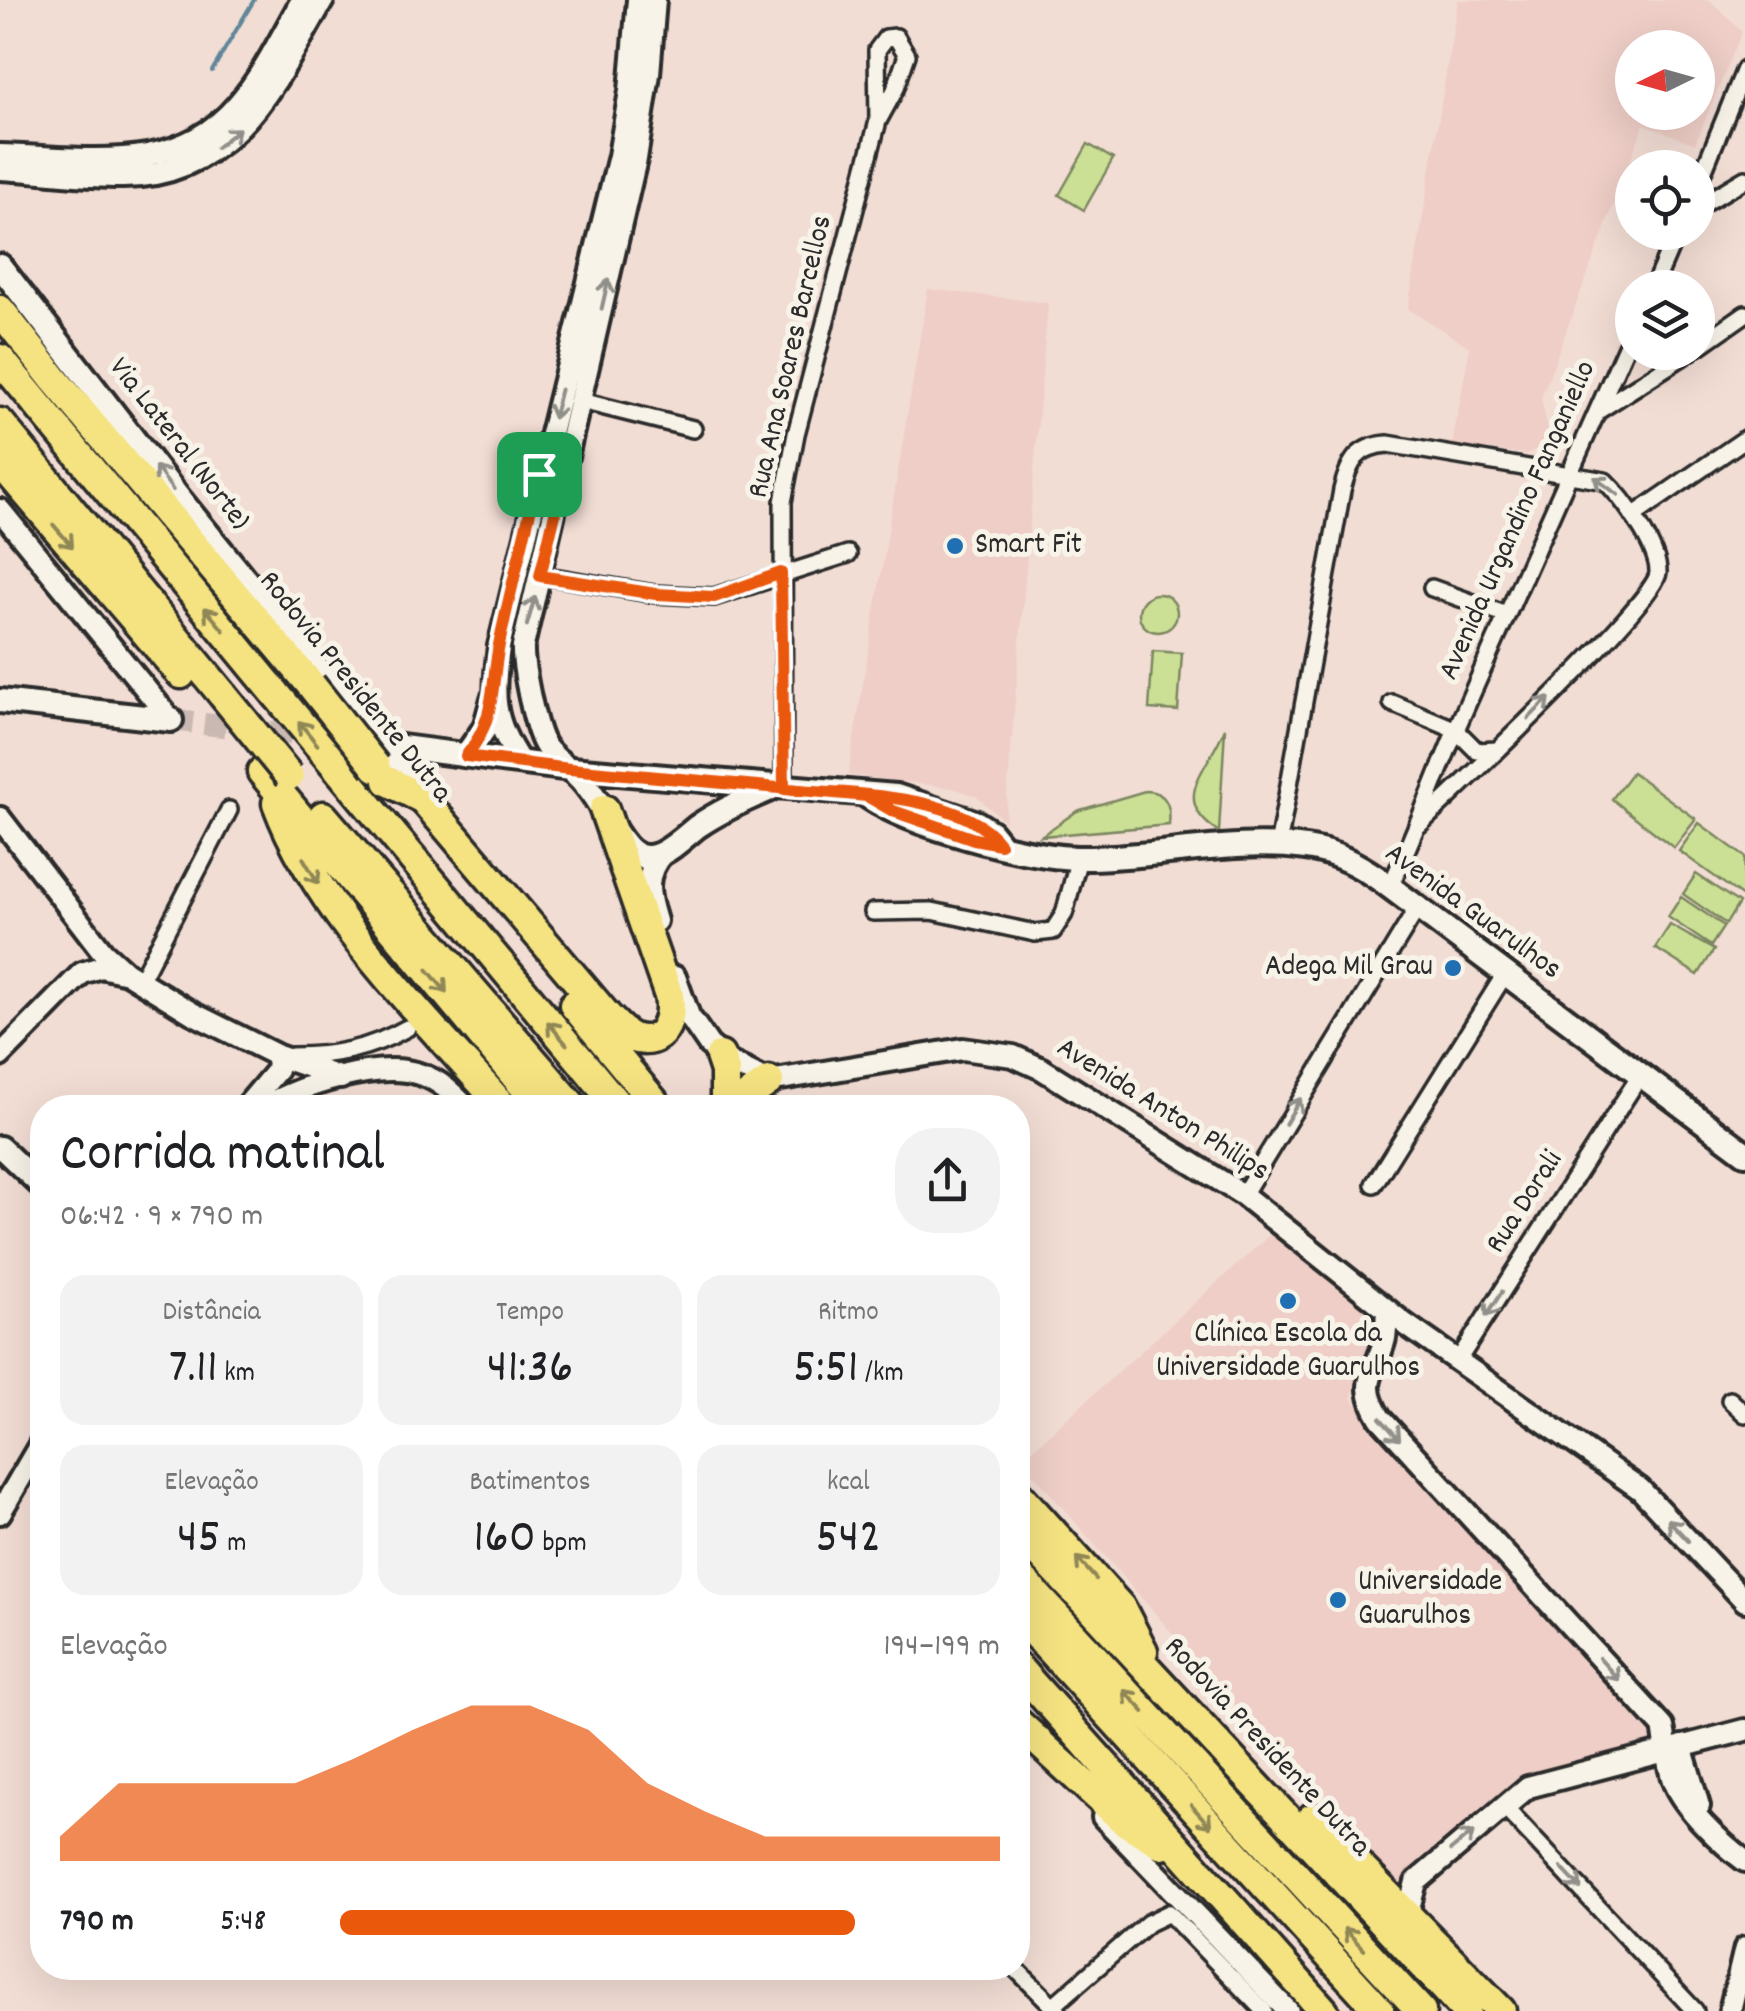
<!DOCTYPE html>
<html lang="pt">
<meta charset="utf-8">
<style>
:root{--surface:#fff;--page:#f2f2f2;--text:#202124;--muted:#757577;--accent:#ea580c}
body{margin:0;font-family:Dekko,sans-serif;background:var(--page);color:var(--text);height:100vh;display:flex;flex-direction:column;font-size:38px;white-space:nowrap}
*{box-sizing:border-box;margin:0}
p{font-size:32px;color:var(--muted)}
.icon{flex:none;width:55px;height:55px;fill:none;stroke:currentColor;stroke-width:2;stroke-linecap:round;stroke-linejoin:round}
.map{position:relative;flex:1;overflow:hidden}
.side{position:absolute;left:30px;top:1095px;width:1000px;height:885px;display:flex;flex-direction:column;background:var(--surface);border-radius:40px;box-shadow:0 10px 40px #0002}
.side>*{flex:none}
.needle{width:65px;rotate:265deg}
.fabs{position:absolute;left:1615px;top:30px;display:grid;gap:20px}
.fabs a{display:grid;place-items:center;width:100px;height:100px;border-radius:50%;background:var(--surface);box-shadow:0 10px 40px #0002;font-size:50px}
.pin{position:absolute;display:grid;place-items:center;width:85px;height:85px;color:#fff;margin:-42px;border-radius:20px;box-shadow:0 5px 15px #0006}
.round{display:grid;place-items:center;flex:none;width:105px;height:105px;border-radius:40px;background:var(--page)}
.summary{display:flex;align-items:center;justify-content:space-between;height:170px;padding:0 30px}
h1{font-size:55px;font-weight:600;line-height:75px}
.stats{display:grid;grid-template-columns:repeat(3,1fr);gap:15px;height:170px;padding:10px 30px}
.stats div{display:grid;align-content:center;border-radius:25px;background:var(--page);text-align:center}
.stats b{font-size:50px;font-weight:600}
.stats small{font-size:28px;font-weight:400}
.stats p{font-size:28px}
.chart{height:280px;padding:20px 30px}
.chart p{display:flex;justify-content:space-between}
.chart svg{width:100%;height:180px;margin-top:10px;fill:var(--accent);opacity:.7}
ul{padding:0 30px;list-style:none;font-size:32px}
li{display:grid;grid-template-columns:160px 120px 1fr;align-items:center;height:75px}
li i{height:25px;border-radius:12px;background:var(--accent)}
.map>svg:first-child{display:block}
.built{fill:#eecec6;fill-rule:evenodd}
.green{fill:#cbe095;stroke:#7b8660;stroke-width:2.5}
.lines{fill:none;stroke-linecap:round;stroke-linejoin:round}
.stream{stroke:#5f8699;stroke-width:4}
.secondary-tunnel{stroke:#cab9b2;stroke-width:22;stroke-dasharray:22 11;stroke-linecap:butt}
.minor-casing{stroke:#2b2b2b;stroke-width:22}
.tertiary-casing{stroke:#2b2b2b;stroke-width:28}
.secondary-casing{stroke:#2b2b2b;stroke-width:30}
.motorway-casing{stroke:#2b2b2b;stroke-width:35}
.minor{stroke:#f7f3e8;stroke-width:15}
.tertiary{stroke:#f7f3e8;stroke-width:20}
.secondary{stroke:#f7f3e8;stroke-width:22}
.motorway{stroke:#f5e382;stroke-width:28}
.motorway-bridge-casing{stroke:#2b2b2b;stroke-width:35;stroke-linecap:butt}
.motorway-bridge{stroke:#f5e382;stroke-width:28}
.oneway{stroke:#918f8a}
.oneway2{stroke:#908756}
.route-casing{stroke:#fff;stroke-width:20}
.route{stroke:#ea580c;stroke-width:12}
.poi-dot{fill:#1f6fb2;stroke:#f7f3e8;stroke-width:4}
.labels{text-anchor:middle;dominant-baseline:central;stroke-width:10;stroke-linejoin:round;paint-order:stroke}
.street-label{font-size:30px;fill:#2b2b2b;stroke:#f7f3e8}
.poi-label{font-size:30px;fill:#2b2b2b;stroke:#f7f3e8;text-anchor:start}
</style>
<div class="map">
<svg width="1745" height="2011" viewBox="0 0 1745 2011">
<rect width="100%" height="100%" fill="#f2ddd4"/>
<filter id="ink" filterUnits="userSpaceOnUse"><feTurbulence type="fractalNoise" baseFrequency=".01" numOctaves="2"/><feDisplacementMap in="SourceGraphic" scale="20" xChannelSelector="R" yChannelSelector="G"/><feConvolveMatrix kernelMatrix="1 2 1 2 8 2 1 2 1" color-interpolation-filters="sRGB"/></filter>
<g filter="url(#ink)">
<!-- built -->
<path class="built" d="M 1458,0 L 1710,0 L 1742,32 L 1695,144 L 1644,124 L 1541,398 L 1551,443 L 1526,454 L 1452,445 L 1470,347 L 1408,309 ZM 1632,48 L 1698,48 L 1698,112 L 1632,112 Z
M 928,289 L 1048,303 L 1005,821 L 976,796 L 953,788 L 848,775 Z
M 1273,1232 L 1381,1316 L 1351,1398 L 1658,1741 L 1521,1778 L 1397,1890 L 1021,1460 Z"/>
<!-- green -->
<path class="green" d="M 1088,144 L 1113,159 L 1084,210 L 1059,195 Z
M1139 613a19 19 0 1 1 38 0a19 19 0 1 1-38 0Z
M 1153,651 L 1182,653 L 1178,711 L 1149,709 Z
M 1225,728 L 1219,832 C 1167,799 1209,769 1225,728 Z
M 1632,772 L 1696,819 L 1674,848 L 1612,799 Z
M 1145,791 C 1167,791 1171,807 1169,825 L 1041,836 L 1077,811 Z
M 1699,823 L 1745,857 L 1743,897 L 1679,851 Z
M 1696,874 L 1739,903 L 1726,924 L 1683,894 Z
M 1681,897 L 1724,926 L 1711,946 L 1668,917 Z
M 1670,925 L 1714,950 L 1698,975 L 1655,948 Z"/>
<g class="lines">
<!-- stream -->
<path class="stream" d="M 212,71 L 254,0"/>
<!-- secondary-tunnel -->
<path class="secondary-tunnel" d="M 171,720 L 366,743"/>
<defs>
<path id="minor" d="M 1698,184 L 1745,69
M 1698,207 L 1745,179
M 1653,288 L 1677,232
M 1698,347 L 1745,314
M 581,401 L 693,429
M 1598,411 L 1690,352
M 1633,516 L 1745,439
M 541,575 L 655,594 L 714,597 L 848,554
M 1432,588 L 1507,615
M 1392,703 L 1456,730 L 1477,751 L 1497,750
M 784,789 L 783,502 L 796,434 L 878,121 L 895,90 L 907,55 L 896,37 L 886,38 L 877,50 L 878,121
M 1278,846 L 1342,490 C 1349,462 1357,446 1388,444 L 1605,481 C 1623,498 1659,548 1658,573 C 1656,602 1453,793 1419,825
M 1390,887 C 1415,834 1435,779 1458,725 C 1515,594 1575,464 1632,333
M 873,912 L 932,911 L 1035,933 L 1053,931 L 1064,914 L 1079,858
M 139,983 L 229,810
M 292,1056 C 334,1056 370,1049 407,1028
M 1374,1184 L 1505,974
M 1243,1195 L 1418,907
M 1457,1362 L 1641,1074
M 1730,1400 L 1745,1414
M 1504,1807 L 1695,2011
M 1015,1968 L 1058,2011
M 1053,2006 L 1148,1923 L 1169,1913 L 1264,2011"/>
<path id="tertiary" d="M 0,155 C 84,157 176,177 237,105 C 264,74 282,35 302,0
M 0,169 C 41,171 82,177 122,177 C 233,178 276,81 323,0
M 0,510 L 171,720
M 521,763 C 491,719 493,696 499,646 L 619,156 L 630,91 L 638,0
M 570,769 C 562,762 552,756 546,747 C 535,732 522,665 523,646 L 636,159 L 649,74 L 655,0
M 0,818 L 103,952 L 125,972 L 192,1013 L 278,1056 L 341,1078
M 656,921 C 648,895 643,875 663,853
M 675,977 L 689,1016 L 709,1045 L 731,1063 L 769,1081 L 963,1049 L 1013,1056 L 1042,1069 L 1243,1195 L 1405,1324 L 1640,1489 L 1745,1601
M 0,1056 L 82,973 L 101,967 L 123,972
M 245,1108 L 277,1070 L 278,1056
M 262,1108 C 299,1086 380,1059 422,1075 C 441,1081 453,1094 467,1108
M 0,1147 L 42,1187
M 1387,1310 C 1386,1320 1387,1333 1384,1342 C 1374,1377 1358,1381 1380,1418 L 1663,1727 C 1667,1745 1666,1764 1674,1783 C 1685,1809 1722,1844 1745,1861
M 0,1513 L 42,1441
M 1681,1746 L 1699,1806
M 1103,1817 L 1288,2011
M 1407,1916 L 1416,1882 L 1528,1787 L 1745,1730
M 1730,2011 L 1745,1948"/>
<path id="secondary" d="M 0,266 L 178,497 L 421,796
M 0,701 L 171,720
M 387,745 L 570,769 L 896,796 L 977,823 L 991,832 L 999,842
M 466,755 L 485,728 L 493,699
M 570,769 C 598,792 604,819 625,845 C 650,875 678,841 698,826 C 720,811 744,800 768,790
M 867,796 C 910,826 1026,857 1078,858 C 1152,860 1270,830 1337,856 C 1356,863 1374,875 1390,887 L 1745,1153"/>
<path id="motorway" d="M 0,310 L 54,379 L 311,685
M 0,359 L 276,694
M 0,423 L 223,695
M 0,462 L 181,674
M 340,771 L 620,1108
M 262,772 L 542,1108
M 388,781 L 423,799 L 607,1016 C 614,1023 623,1034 633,1038 C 664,1048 673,1019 669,996 L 604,809
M 277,803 C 318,915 427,1019 504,1108
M 323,816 L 574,1108
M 574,1005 L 659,1108
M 720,1056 L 725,1071 L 725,1108
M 731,1108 L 769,1081
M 1018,1494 L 1121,1608 L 1143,1651
M 1018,1530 L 1466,2011
M 1018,1575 L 1421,2011
M 1018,1615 L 1380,2011
M 1018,1668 L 1324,2011
M 1018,1723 L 1124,1821 L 1162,1844
M 1312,1818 L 1501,2011"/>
</defs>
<!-- minor casing -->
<use href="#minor" class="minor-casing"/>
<!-- tertiary casing -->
<use href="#tertiary" class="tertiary-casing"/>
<!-- secondary casing -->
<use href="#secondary" class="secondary-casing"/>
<!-- motorway casing -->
<use href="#motorway" class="motorway-casing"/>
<!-- minor -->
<use href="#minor" class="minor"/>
<!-- tertiary -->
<use href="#tertiary" class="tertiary"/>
<!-- secondary -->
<use href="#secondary" class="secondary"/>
<!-- motorway -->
<use href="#motorway" class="motorway"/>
<defs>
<path id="motorway-bridge" d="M 311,685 L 376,767
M 276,694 L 340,771
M 223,695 L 289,776"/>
</defs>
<!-- motorway-bridge casing -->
<use href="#motorway-bridge" class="motorway-bridge-casing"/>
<!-- motorway-bridge -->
<use href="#motorway-bridge" class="motorway-bridge"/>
</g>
<!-- one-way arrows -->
<defs><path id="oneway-shaft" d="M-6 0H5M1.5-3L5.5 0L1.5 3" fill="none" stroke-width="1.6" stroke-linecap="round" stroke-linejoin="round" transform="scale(2.5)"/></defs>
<g class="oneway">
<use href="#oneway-shaft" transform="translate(228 138) rotate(-39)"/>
<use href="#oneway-shaft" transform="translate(605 294) rotate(-77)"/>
<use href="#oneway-shaft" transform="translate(557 404) rotate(104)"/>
<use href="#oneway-shaft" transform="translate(164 478) rotate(-126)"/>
<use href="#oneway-shaft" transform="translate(1606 486) rotate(-144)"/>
<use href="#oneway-shaft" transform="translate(531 611) rotate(-74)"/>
<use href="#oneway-shaft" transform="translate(1539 708) rotate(-45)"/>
<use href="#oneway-shaft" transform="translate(1293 1111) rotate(-59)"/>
<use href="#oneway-shaft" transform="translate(1494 1304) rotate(123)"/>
<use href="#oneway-shaft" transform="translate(1390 1429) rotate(48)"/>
<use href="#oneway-shaft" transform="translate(1678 1530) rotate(-133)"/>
<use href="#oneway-shaft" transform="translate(1609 1669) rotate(48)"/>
<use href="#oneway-shaft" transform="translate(1462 1841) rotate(-39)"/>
<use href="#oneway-shaft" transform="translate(1571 1878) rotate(47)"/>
</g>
<g class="oneway2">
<use href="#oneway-shaft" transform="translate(63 536) rotate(49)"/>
<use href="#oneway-shaft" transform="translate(214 619) rotate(-130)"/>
<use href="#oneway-shaft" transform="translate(308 733) rotate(-129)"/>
<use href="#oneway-shaft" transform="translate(311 871) rotate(59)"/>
<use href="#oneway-shaft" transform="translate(437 981) rotate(50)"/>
<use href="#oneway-shaft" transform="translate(557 1033) rotate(-130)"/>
<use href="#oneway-shaft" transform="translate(1086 1568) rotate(-132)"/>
<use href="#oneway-shaft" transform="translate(1134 1701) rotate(-133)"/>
<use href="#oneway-shaft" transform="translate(1201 1816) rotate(48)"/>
<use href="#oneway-shaft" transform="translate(1354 1939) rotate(-133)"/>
</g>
</g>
<g class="lines" filter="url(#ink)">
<defs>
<path id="route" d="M 539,474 C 526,529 512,584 500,640 C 490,685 498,717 466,756 L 570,769 L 867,796 L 893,811 L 974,839 L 1000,844 C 962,792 843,794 784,789 L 781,573 L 714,597 L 656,594 L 540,576 L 563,480 L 539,474"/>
</defs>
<!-- route casing -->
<use href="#route" class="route-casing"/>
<!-- route -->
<use href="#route" class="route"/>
</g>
<!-- markers -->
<g class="poi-dot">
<circle cx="955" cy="546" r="10"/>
<circle cx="1453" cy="968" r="10"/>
<circle cx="1288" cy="1301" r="10"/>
<circle cx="1338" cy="1600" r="10"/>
</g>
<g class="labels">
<!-- street labels -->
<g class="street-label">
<text transform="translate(792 357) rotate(-77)">Rua Ana Soares Barcellos</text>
<text transform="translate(178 445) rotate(52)">Via Lateral (Norte)</text>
<text transform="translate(1519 521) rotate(-66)">Avenida Urgandino Fanganiello</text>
<text transform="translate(354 688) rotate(51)">Rodovia Presidente Dutra</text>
<text transform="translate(1472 913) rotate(36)">Avenida Guarulhos</text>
<text transform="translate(1162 1111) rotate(32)">Avenida Anton Philips</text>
<text transform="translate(1526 1203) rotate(-57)">Rua Dorali</text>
<text transform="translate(1266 1748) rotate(47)">Rodovia Presidente Dutra</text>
</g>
<!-- poi labels -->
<g class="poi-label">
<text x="975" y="546">Smart Fit</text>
<text x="1433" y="968" text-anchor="end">Adega Mil Grau</text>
<text x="1288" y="1335" text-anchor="middle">Clínica Escola da<tspan x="1288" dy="34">Universidade Guarulhos</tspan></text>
<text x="1358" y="1583">Universidade<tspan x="1358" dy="34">Guarulhos</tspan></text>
</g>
</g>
</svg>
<div class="fabs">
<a><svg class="needle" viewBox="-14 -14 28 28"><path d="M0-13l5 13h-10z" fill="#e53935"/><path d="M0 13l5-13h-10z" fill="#757577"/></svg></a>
<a><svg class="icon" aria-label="locate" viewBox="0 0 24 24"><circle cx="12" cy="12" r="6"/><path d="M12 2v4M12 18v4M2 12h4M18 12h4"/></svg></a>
<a><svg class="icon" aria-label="layers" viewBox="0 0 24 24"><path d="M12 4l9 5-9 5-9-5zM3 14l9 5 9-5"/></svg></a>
</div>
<div class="pin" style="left:539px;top:474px;background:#1e9e55"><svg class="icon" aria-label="arrive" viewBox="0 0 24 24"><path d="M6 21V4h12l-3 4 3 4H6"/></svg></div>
<section class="side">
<div class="summary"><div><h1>Corrida matinal</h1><p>06:42 · 9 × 790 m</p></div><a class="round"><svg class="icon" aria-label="share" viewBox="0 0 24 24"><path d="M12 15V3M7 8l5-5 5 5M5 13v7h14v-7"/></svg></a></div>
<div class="stats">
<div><p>Distância</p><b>7.11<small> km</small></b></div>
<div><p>Tempo</p><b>41:36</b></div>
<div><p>Ritmo</p><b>5:51<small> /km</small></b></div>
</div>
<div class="stats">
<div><p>Elevação</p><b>45<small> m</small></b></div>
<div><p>Batimentos</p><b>160<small> bpm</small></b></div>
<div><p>kcal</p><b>542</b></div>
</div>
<div class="chart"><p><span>Elevação</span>194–199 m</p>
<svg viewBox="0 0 160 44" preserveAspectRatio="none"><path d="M0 44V38L10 25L20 25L30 25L40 25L50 19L60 12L70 6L80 6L90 12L100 25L110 32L120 38L130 38L140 38L150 38L160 38V44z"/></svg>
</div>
<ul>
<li><b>790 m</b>5:48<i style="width:78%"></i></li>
</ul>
</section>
</div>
